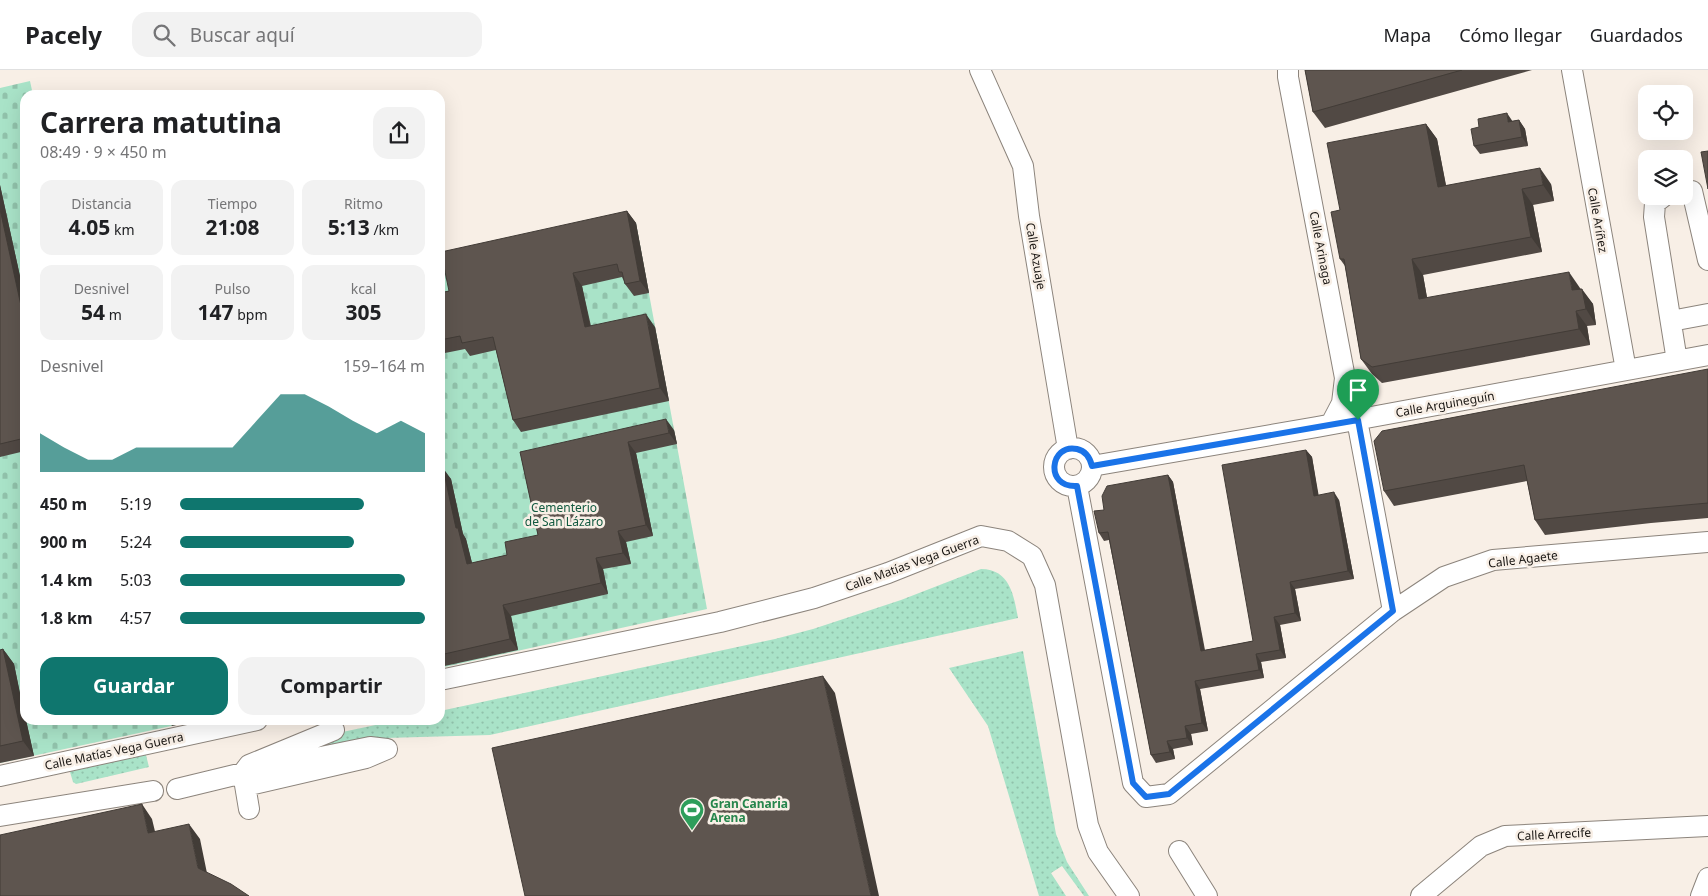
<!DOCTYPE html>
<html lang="es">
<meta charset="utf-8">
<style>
:root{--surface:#fff;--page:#f2f2f2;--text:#202124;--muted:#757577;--line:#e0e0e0;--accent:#0f766e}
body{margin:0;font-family:"Noto Sans",sans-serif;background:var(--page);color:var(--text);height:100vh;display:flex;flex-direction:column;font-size:19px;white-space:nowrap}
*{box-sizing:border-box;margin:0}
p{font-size:16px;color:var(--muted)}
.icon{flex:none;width:28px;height:28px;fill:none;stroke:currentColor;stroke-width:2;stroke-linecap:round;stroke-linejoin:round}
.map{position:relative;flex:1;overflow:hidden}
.details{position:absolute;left:20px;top:20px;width:425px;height:635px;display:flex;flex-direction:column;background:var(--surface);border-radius:15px;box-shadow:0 5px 20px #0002}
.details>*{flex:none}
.fabs{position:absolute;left:1638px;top:15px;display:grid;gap:10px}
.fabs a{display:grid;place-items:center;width:55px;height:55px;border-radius:10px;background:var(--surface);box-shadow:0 5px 20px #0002;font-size:25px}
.pin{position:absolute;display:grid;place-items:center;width:42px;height:42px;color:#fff;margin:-51px -21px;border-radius:50% 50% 50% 0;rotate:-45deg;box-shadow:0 0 5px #0007}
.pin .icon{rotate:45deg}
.round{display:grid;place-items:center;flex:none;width:52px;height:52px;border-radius:15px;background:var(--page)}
.headline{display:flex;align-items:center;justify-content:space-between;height:85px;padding:0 20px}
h1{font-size:28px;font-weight:700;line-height:38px}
.stats{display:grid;grid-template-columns:repeat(3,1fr);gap:8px;height:85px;padding:5px 20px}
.stats div{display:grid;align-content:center;border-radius:12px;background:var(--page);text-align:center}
.stats b{font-size:21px;font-weight:700}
.stats small{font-size:14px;font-weight:400}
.stats p{font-size:14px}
.chart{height:140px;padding:10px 20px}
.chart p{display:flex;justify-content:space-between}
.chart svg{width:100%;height:90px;margin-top:5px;fill:var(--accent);opacity:.7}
.button{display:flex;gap:10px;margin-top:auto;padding:10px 20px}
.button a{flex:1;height:58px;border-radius:15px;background:var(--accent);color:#fff;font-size:20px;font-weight:700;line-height:58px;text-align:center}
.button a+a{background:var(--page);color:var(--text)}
ul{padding:0 20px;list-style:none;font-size:16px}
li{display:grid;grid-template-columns:80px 60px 1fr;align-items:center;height:38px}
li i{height:12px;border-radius:6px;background:var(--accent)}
header{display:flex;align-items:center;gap:30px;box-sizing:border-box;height:70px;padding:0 25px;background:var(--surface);border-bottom:1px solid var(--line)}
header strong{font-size:24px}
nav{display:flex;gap:28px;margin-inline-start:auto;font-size:18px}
.search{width:350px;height:45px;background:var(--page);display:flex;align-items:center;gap:12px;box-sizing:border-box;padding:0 18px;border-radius:15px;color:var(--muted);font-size:19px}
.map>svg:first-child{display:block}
.green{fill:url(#green-dots)}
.cemetery{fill:url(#cemetery-stones)}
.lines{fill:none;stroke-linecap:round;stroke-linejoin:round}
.minor-casing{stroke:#8c847c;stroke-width:22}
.minor{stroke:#fff;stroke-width:20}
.wall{fill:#514944}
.shaded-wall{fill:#423c37}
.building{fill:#5e554f;stroke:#423c37}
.route-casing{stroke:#fff;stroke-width:10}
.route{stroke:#1a73e8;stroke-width:6}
.labels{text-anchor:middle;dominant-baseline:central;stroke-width:5;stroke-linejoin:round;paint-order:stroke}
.street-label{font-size:12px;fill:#181512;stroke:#f8efe6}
.park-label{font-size:12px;fill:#125a40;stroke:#f8efe6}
.leisure-label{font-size:12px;font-weight:bold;fill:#27864d;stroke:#f8efe6;text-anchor:start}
</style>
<header>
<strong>Pacely</strong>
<div class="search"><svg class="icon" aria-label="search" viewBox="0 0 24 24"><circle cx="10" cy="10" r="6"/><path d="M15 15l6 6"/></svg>Buscar aquí</div>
<nav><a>Mapa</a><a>Cómo llegar</a><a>Guardados</a></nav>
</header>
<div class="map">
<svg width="1708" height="826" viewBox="0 0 1708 826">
<defs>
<pattern id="green-dots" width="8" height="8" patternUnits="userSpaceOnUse" patternTransform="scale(1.25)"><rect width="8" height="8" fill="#a9e3c8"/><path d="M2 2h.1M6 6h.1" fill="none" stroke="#91c2ab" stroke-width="1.8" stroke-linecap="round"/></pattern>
<pattern id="cemetery-stones" width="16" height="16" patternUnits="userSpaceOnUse" patternTransform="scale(1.25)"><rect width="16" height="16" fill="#a9e3c8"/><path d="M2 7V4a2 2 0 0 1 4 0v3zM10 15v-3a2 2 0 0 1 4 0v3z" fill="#91c2ab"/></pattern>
</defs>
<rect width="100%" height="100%" fill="#f8efe6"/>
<!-- green -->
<path class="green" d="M 981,499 C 1010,499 1014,526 1018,548 L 490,665 L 386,668 L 277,693 L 333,664 L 399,650 L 440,650 L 440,641 L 775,569 L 813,559 L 901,530 Z
M 1023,581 L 1056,764 L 1067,792 L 1089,826 L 1084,826 L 1062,796 L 1051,803 L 1066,826 L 1039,826 L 988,656 L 949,598 Z
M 139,685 L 146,685 L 149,697 L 76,714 L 73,712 L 70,702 L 72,700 Z"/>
<!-- cemetery -->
<path class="cemetery" d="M 30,11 L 33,25 L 25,25 L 25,650 L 199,650 L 0,693 L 0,18 Z
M 636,153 L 707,539 L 440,598 L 440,196 Z"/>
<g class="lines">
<defs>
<path id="minor" d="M 980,0 L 1023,96 L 1029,146 L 1068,379
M 1288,0 L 1288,7 L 1345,308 L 1342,333 L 1331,354
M 1572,0 L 1626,300
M 1692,121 L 1708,190
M 1664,126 L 1655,133 L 1654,147 L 1677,291
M 1671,251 L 1708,244
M 1357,350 L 1393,541
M1054 397a19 19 0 1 1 38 0a19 19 0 1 1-38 0Z
M 1092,396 L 1317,357 L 1708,285
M 1077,416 L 1133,713 L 1146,727 L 1169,724 L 1393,541 L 1444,507 L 1493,490 L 1708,472
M 440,610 L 720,552 L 814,528 L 888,503 L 981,466 L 1008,471 L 1032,486 L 1045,515 L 1088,755 L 1098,782 L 1129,826
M 0,706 L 257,650
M 177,719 L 243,703 L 370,677 L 387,679 L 366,688 L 250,715
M 249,739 L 243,703 L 249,695 L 334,660
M 0,746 L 153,721
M 1179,781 L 1207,826
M 1421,826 L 1481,776 L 1505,766 L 1708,756
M 1701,826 L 1708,808"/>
</defs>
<!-- minor casing -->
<use href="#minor" class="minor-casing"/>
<!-- minor -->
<use href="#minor" class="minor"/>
</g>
<!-- wall -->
<path class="wall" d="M 1305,0 L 1532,0 L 1325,58 L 1313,42 Z
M 1519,50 L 1525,59 L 1528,76 L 1480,84 L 1474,76 L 1513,51 Z
M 1426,54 L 1437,69 L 1446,115 L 1551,114 L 1554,131 L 1533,135 L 1542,182 L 1423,205 L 1427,228 L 1580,218 L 1593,234 L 1596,255 L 1587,256 L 1590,275 L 1382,313 L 1372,304 L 1361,289 L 1345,196 L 1340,189 L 1340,140 Z
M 0,115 L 25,229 L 25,381 L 0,387 Z
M 627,141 L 636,153 L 649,223 L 634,226 L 625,214 L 624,211 L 622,207 L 582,216 L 591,256 L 655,257 L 669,331 L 521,362 L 513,350 L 496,280 L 470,286 L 465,279 L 440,284 L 440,223 L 449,221 Z
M 1708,299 L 1708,448 L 1651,453 L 1545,465 L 1535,450 L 1527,411 L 1394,436 L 1384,421 Z
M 440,358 L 444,378 L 440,379 Z
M 674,360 L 677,374 L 636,383 L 653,466 L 626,472 L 631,494 L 603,499 L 608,524 L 511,546 L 518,580 L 440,597 L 440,399 L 451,409 L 463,464 L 466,469 L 472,493 L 507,485 L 538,465 L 520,382 Z
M 1306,380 L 1312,387 L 1318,425 L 1339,430 L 1354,509 L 1295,519 L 1301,551 L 1280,555 L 1286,588 L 1261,592 L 1264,608 L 1200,619 L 1208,661 L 1191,664 L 1193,675 L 1173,679 L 1175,689 L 1156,693 L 1151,685 L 1109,470 L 1104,471 L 1099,463 L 1104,440 L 1168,405 L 1173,412 L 1205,580 L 1253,571 Z
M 3,579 L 14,594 L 25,650 L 26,650 L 34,686 L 0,693 L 0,580 Z
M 168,650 L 198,650 L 172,656 Z"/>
<!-- shaded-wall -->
<path class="shaded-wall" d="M 1507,43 L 1513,52 L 1508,52 Z
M 1519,50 L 1525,59 L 1528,76 L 1522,67 Z
M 1426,54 L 1437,69 L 1449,132 L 1438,117 Z
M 1540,98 L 1551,114 L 1554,131 L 1543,115 Z
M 0,115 L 25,229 L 25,254 L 0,139 Z
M 1522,119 L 1533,135 L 1542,182 L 1531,167 Z
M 627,141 L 636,153 L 649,223 L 640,211 Z
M 1412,189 L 1423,205 L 1430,244 L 1419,229 Z
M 1569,202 L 1580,218 L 1583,236 L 1572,220 Z
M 573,203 L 582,216 L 593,270 L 585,257 Z
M 1582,219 L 1593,234 L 1596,255 L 1586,239 Z
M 1576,241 L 1587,256 L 1590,275 L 1579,259 Z
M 646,244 L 655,257 L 669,331 L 660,318 Z
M 666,349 L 674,360 L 677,374 L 669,363 Z
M 440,358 L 444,378 L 440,372 Z
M 628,372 L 636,383 L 653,466 L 646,455 Z
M 1306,380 L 1312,387 L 1320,433 L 1314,426 Z
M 443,398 L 451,409 L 463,464 L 466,469 L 475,505 L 467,494 L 456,458 Z
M 1168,405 L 1173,412 L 1206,589 L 1201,581 Z
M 1334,422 L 1339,430 L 1354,509 L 1348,501 Z
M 618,461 L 626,472 L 631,494 L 623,483 Z
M 596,488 L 603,499 L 608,524 L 601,513 Z
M 1290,512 L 1295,519 L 1301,551 L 1295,543 Z
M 503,535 L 511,546 L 518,580 L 510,569 Z
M 1274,547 L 1280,555 L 1286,588 L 1280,580 Z
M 3,579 L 14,594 L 25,647 L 25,650 L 26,650 L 34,686 L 23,671 Z
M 1256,584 L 1261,592 L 1264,608 L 1259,600 Z
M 823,606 L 835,623 L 879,826 L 871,826 Z
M 1195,611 L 1200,619 L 1208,661 L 1202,653 Z
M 1185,656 L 1191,664 L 1193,675 L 1187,668 Z
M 1167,671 L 1173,679 L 1175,689 L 1170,682 Z
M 142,734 L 152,749 L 159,778 L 148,763 Z
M 189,754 L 200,769 L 209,813 L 198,798 Z"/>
<!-- building -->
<path class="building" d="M 1305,0 L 1462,0 L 1313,42 Z
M 1507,43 L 1508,52 L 1519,50 L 1522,67 L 1474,76 L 1471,59 L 1479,57 L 1478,49 Z
M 1426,54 L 1438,117 L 1540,98 L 1543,115 L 1522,119 L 1531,167 L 1412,189 L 1419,229 L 1569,202 L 1572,220 L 1582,219 L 1586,239 L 1576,241 L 1579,259 L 1372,297 L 1361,289 L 1344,189 L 1340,189 L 1331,142 L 1340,140 L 1327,73 Z
M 1708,81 L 1708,119 L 1701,82 Z
M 0,139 L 25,254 L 25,368 L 0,374 Z
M 627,141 L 640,211 L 625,214 L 622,202 L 619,202 L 617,194 L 573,203 L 585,257 L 646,244 L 660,318 L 513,350 L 493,267 L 462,273 L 460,266 L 440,270 L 440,223 L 449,221 L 441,182 Z
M 1708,299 L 1708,433 L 1641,439 L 1535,450 L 1524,395 L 1384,421 L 1374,371 L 1382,361 Z
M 666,349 L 669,363 L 628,372 L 646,455 L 618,461 L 623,483 L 596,488 L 601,513 L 503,535 L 510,569 L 440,585 L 440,399 L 443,398 L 456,458 L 458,458 L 467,494 L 507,485 L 505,472 L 538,465 L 520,382 Z
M 1306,380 L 1314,426 L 1334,422 L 1348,501 L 1290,512 L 1295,543 L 1274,547 L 1280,580 L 1256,584 L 1259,600 L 1195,611 L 1202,653 L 1185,656 L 1187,668 L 1167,671 L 1170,682 L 1151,685 L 1108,462 L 1099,463 L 1094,441 L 1104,440 L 1102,426 L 1107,416 L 1168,405 L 1201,581 L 1253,571 L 1222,395 Z
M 3,579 L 23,671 L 0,676 L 0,580 Z
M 823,606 L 871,826 L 525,826 L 492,678 Z
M 142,734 L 148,763 L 189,754 L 198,798 L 231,814 L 249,826 L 0,826 L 0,765 Z"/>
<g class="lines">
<defs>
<path id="route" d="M 1358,350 L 1393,541 L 1169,724 L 1146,727 L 1133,713 L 1077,416 C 1044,418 1050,373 1077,379 C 1086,381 1090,388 1092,396 Z"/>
</defs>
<!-- route casing -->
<use href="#route" class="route-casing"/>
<!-- route -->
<use href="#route" class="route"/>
</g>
<!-- icons -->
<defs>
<symbol id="stadium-pin" viewBox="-11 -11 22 30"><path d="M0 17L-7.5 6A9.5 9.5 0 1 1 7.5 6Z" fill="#2e9e5b" stroke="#f8efe6"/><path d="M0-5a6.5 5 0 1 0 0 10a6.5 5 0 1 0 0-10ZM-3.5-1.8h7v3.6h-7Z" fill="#fff"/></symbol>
</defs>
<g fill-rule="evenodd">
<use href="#stadium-pin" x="678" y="726" width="28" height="38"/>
</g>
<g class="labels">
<!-- street labels -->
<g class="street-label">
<text transform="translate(1598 150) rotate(80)">Calle Aríñez</text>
<text transform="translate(1321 178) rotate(79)">Calle Arinaga</text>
<text transform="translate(1036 186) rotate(80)">Calle Azuaje</text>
<text transform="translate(1445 334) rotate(-10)">Calle Arguineguín</text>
<text transform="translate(1523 489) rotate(-7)">Calle Agaete</text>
<text transform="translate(912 493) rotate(-20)">Calle Matías Vega Guerra</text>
<text transform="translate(114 681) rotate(-12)">Calle Matías Vega Guerra</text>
<text transform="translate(1554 764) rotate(-3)">Calle Arrecife</text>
</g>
<!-- park labels -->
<g class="park-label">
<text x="564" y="437">Cementerio<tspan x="564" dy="14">de San Lázaro</tspan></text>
</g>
<!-- leisure labels -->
<g class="leisure-label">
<text x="710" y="733">Gran Canaria<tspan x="710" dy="14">Arena</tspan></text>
</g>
</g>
</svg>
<div class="fabs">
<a><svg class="icon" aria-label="locate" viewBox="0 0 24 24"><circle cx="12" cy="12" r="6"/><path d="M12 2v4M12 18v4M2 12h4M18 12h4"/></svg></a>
<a><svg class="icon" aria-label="layers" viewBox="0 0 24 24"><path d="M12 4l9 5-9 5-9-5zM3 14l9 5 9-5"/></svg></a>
</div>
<div class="pin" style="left:1358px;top:350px;background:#1e9e55"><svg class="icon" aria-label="arrive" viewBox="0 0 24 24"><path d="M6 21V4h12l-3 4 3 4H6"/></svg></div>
<section class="details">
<div class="headline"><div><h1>Carrera matutina</h1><p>08:49 · 9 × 450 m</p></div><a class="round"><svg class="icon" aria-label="share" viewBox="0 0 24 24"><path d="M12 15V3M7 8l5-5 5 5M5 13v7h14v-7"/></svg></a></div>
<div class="stats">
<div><p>Distancia</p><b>4.05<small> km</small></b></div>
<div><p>Tiempo</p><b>21:08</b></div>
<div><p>Ritmo</p><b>5:13<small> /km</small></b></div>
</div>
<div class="stats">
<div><p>Desnivel</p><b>54<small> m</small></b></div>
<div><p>Pulso</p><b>147<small> bpm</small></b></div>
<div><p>kcal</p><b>305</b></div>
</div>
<div class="chart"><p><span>Desnivel</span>159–164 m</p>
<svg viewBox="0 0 160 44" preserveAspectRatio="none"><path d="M0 44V25L10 32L20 38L30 38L40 32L50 32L60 32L70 32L80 32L90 19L100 6L110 6L120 12L130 19L140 25L150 19L160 25V44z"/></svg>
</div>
<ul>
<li><b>450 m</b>5:19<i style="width:75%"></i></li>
<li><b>900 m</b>5:24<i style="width:71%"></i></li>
<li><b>1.4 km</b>5:03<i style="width:92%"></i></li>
<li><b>1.8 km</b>4:57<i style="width:100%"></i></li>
</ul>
<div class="button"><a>Guardar</a><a>Compartir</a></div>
</section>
</div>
